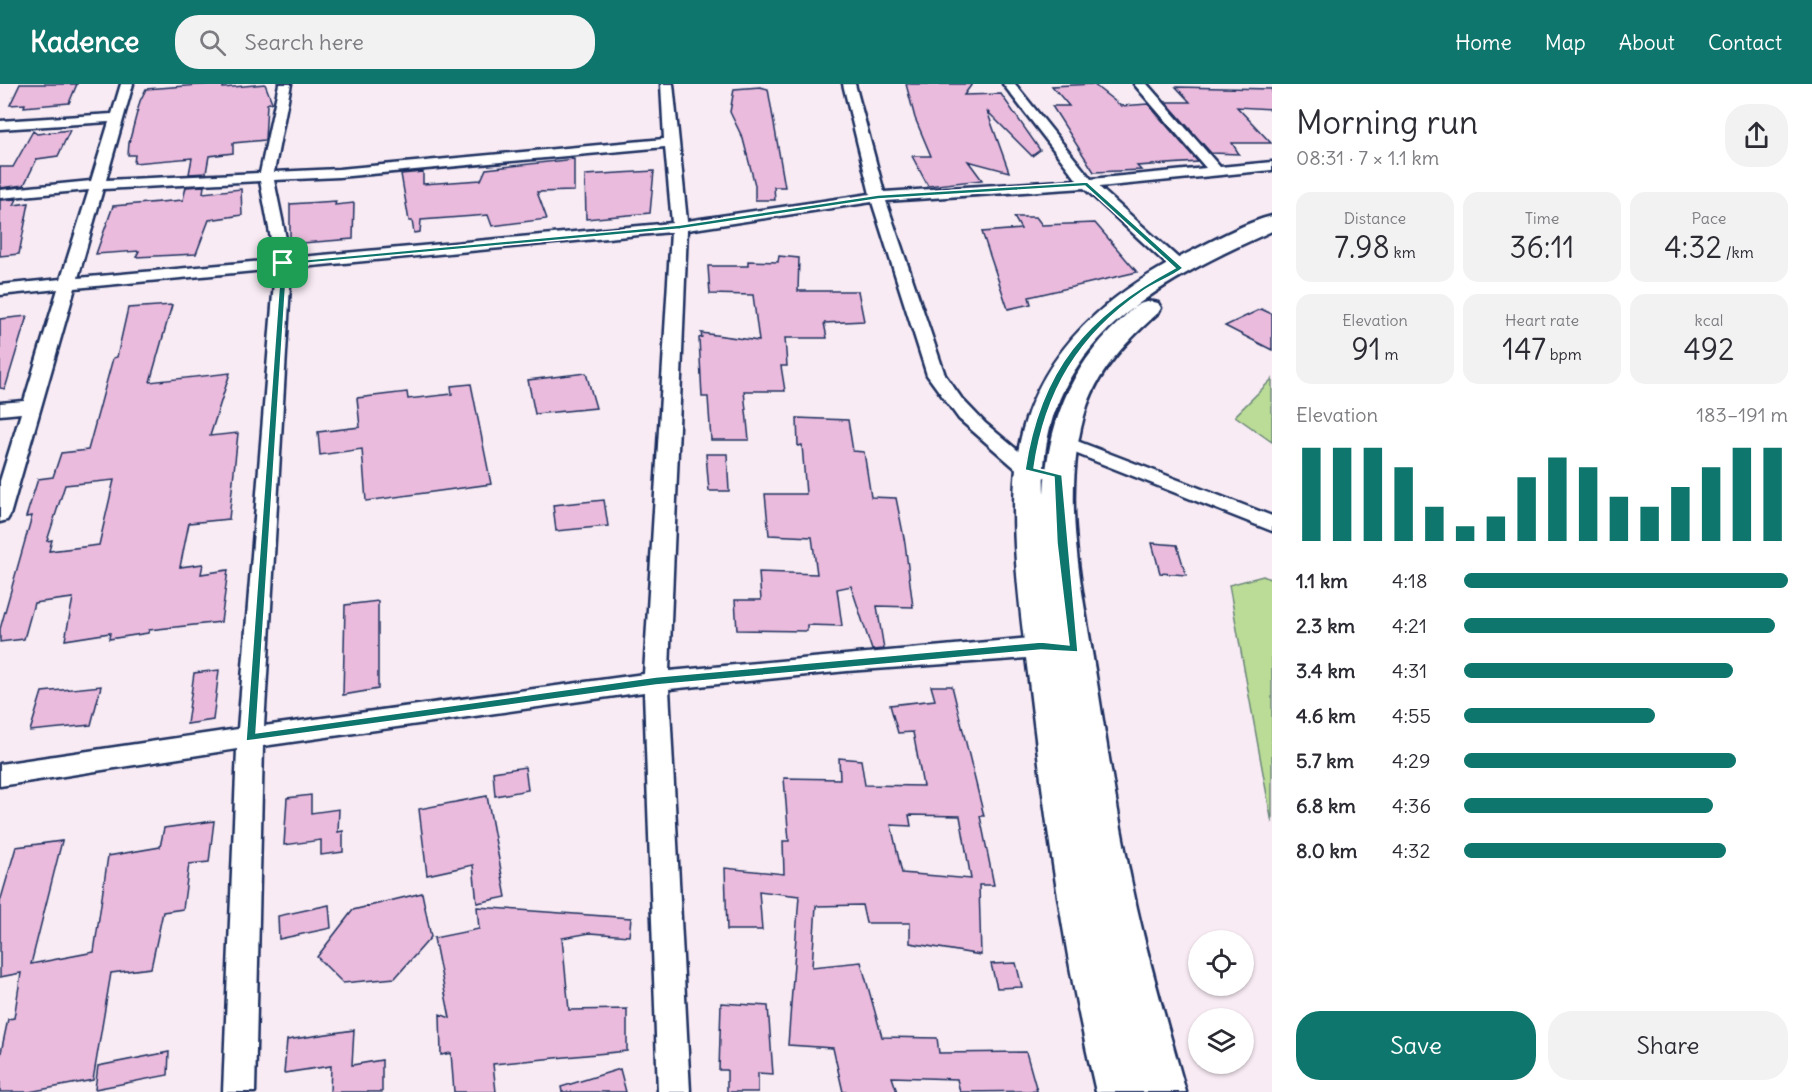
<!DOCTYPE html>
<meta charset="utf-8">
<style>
:root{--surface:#fff;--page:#f2f2f3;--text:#2b2b33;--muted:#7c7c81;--accent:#0f766e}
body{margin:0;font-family:Delius,sans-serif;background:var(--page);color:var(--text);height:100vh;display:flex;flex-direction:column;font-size:22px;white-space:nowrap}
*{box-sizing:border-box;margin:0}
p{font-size:20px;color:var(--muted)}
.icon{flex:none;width:33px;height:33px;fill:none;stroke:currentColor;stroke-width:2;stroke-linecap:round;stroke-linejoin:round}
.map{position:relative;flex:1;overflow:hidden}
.panel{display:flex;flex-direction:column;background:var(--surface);width:540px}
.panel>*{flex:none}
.buttons{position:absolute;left:1188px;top:846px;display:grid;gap:12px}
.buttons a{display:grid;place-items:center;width:66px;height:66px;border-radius:50%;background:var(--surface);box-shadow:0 2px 4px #0004;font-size:30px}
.pin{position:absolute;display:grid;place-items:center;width:51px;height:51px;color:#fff;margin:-26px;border-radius:12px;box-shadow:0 3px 9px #0006}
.round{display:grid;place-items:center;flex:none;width:63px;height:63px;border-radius:24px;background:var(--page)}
.head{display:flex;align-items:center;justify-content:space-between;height:102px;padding:0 24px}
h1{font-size:33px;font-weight:600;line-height:45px}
.figures{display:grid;grid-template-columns:repeat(3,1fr);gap:9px;height:102px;padding:6px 24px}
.figures div{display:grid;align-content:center;border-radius:15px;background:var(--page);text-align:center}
.figures b{font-size:30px;font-weight:600}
.figures small{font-size:16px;font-weight:400}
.figures p{font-size:16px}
.chart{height:168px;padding:12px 24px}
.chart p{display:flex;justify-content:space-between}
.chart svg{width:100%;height:108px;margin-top:6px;stroke:var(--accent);stroke-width:6}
.primary-button{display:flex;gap:12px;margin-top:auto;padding:12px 24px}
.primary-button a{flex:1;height:69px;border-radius:24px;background:var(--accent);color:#fff;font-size:24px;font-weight:600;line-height:69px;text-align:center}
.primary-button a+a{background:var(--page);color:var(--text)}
ul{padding:0 24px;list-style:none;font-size:20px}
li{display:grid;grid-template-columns:96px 72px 1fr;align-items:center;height:45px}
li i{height:15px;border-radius:8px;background:var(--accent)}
header{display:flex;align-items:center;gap:36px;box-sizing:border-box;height:84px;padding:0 30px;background:var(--accent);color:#fff}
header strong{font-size:28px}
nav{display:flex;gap:33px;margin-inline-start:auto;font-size:21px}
.search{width:420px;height:54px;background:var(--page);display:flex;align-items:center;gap:15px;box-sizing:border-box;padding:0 21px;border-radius:24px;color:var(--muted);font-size:22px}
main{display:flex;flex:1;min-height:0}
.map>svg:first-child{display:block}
.green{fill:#bbdc96;stroke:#6b867a;stroke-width:1.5}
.building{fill:#eabbdc;stroke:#1b2f5e;stroke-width:1.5;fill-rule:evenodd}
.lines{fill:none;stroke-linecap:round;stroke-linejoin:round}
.street-casing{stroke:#1b2f5e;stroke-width:5}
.secondary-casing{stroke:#1b2f5e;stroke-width:5}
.street{fill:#fff;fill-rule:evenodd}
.secondary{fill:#fff;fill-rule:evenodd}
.route{fill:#0f766e;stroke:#fff;stroke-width:1.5;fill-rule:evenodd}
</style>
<header>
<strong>Kadence</strong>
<div class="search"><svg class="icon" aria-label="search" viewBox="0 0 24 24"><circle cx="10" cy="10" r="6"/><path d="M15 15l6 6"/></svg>Search here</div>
<nav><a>Home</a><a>Map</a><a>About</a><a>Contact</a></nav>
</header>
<main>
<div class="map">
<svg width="1272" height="1008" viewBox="0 0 1272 1008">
<rect width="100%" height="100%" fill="#f9ebf4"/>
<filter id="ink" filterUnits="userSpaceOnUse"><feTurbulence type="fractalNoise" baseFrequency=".0167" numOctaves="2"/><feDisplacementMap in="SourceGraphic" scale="12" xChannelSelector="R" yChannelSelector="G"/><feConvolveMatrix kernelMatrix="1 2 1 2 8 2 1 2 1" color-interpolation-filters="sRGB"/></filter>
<g filter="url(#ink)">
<!-- green -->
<path class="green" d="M 1272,295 L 1272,358 L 1235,332 Z
M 1263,492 L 1272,496 L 1272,739 L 1229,501 Z"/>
<!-- building -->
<path class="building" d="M 20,0 L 77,0 L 69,19 L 24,23 L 25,20 L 10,21 Z
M 212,0 L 223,0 L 223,4 L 265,0 L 272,18 L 267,20 L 265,56 L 233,59 L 233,69 L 209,72 L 206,89 L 189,90 L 192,74 L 134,79 L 135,71 L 128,71 L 129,59 L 140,17 L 146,5 Z
M 906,0 L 972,0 L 964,11 L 1001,10 L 1040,66 L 1032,72 L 987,27 L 1009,88 L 968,77 L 982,96 L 928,102 L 912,72 L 931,72 L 915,34 Z
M 1093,0 L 1121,22 L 1148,20 L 1198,78 L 1137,82 L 1141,86 L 1094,88 L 1052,22 L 1069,22 L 1052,2 Z
M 760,3 L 768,5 L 785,103 L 774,103 L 775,116 L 755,116 L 755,101 L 743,55 L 730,28 L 734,5 Z
M 1176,3 L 1272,5 L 1272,25 L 1237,23 L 1271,59 L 1232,59 L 1239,70 L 1211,69 L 1166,18 L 1190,18 Z
M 70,46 L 58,72 L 37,75 L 24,101 L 0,104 L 0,83 L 13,83 L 33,47 L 37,50 Z
M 574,75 L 574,107 L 537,108 L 547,135 L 492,142 L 488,131 L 421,136 L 420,148 L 414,149 L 412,137 L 409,137 L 401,90 L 423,88 L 423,100 L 481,96 L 486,85 Z
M 654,87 L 650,129 L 586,135 L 585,91 Z
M 204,102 L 203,109 L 241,105 L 242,131 L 209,136 L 196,170 L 136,173 L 139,167 L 96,170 L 113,122 L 183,116 L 186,103 Z
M 17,115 L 14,121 L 29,119 L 19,170 L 0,172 L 0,116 Z
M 336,117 L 335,121 L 354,119 L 353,155 L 290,160 L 290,120 Z
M 1014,133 L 1036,133 L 1042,141 L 1095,139 L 1137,188 L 1029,213 L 1031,220 L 1008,225 L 982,148 L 1021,145 Z
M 779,172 L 799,174 L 798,207 L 858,207 L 864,237 L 824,239 L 827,254 L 785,254 L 787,282 L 781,282 L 785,307 L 744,307 L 749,356 L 711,356 L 708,313 L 702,313 L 699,254 L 702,253 L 701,249 L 759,257 L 753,211 L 710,210 L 708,182 L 748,182 L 748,177 L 778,178 Z
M 172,221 L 150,298 L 230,289 L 210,352 L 238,349 L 229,435 L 189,439 L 180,483 L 203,480 L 201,490 L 228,486 L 221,538 L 149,546 L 148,549 L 109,555 L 110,549 L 65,556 L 73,514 L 34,519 L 24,555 L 0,558 L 0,545 L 32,432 L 26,433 L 38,395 L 53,393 L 61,369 L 88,366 L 113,274 L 117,273 L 128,224 ZM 114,396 L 99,461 L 49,467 L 52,456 L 47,457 L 65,401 Z
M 1261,225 L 1272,230 L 1272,266 L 1225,242 Z
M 27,232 L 5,305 L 0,304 L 0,235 Z
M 586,289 L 596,324 L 535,330 L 528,296 Z
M 471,300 L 491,400 L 366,417 L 362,365 L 320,371 L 318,348 L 360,343 L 357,314 L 407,308 L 408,315 L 452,310 L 451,302 Z
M 797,334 L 848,336 L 853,367 L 864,368 L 871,413 L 896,414 L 905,459 L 913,523 L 877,522 L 884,565 L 872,566 L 851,502 L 837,505 L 842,542 L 807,541 L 807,547 L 737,546 L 735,516 L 761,516 L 759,488 L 817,490 L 812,453 L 769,451 L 765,410 L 806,410 L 802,361 L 798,362 Z
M 706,370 L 727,370 L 729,407 L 709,407 Z
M 604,416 L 608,442 L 556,447 L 553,421 Z
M 1152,459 L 1177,461 L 1186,491 L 1160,489 Z
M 378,517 L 378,605 L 343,611 L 345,521 Z
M 219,586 L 213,636 L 187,640 L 194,589 Z
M 101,602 L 91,641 L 30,647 L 42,608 Z
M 931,602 L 952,602 L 984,732 L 980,732 L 994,801 L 979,801 L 981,871 L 910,859 L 910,839 L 866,839 L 862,821 L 816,822 L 812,883 L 861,878 L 882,953 L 937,954 L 939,969 L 1026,968 L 1037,1007 L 960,1008 L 957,995 L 892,993 L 897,1008 L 843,1008 L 833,964 L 788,961 L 799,812 L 759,807 L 762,846 L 727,846 L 725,784 L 784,790 L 783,757 L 789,757 L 784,694 L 840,695 L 839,674 L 861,676 L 865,701 L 923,702 L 913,648 L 898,649 L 890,621 L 935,616 ZM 909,731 L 960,732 L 971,795 L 902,789 L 891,741 L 911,742 Z
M 525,683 L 528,706 L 495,712 L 493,688 Z
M 311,711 L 311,729 L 339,725 L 338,748 L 343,747 L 343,768 L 321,771 L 321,756 L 284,761 L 287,714 Z
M 487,712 L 506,813 L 477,819 L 473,781 L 427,791 L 419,725 Z
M 214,737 L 209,778 L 189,780 L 183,825 L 163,828 L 151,884 L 111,889 L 93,996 L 29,1008 L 0,1008 L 0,973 L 8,935 L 14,934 L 21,889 L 0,893 L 0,818 L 16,763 L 62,757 L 31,880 L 94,868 L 108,772 L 160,763 L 164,744 Z
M 422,809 L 431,853 L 395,894 L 343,899 L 317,873 L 353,826 Z
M 329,821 L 331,844 L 279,855 L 278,832 Z
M 477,823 L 631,834 L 629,852 L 590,849 L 562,854 L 569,926 L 627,925 L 627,967 L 493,980 L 496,1008 L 454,1008 L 451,969 L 441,971 L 440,930 L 450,934 L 434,854 L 479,845 Z
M 1016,879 L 1022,903 L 997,904 L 991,880 Z
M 721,919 L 768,922 L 773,990 L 758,989 L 758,1008 L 727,1008 L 727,986 L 719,986 Z
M 354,946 L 352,981 L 382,976 L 382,1008 L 330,1008 L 331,982 L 284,989 L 287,956 Z
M 169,968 L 168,991 L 95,1005 L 98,982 Z
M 620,985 L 626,1008 L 562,1008 L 561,1003 Z"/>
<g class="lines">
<defs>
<path id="street" d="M 121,0 L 133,0 L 106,96 L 260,89 L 279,0 L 291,0 L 274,88 L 339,85 L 664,55 L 661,0 L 673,0 L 687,137 L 870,110 L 843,0 L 855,0 L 884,108 L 1077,96 L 1003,0 L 1015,0 L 1091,95 L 1206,84 L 1134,0 L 1147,0 L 1220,83 L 1272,78 L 1272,86 L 1099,103 L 1186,181 L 1188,184 L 1180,189 L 1174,187 L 1084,104 L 886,117 L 945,291 L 962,315 L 985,339 L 1035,381 L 1049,384 L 1052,388 L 1049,392 L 1042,394 L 1022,390 L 959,335 L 927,291 L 872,118 L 687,146 L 669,587 L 1041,553 L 1063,557 L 1067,563 L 1063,569 L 1055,572 L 847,587 L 669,605 L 690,1008 L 658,1008 L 644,608 L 263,662 L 255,1008 L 223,1008 L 237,665 L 0,702 L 0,680 L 238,645 L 275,185 L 75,204 L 10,431 L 7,436 L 0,438 L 0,397 L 21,329 L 0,331 L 0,319 L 24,317 L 58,205 L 0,211 L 0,201 L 61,195 L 89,106 L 0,114 L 0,106 L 91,97 L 109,38 L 0,45 L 0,37 L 112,30 ZM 665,63 L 672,139 L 290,174 L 274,96 L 339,93 ZM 260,97 L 275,176 L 78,194 L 103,105 ZM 671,148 L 644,590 L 264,642 L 291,184 Z
M 1064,352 L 1272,432 L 1272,447 L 1057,362 L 1054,358 Z"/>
<path id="secondary" d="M 1272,132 L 1272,147 C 1155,199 1037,262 1044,410 C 1048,342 1069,284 1119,238 C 1131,226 1140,214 1158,219 L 1161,224 L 1158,229 C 1128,256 1100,284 1087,322 C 1059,409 1082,504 1096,592 C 1108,669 1120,747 1137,824 C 1151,886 1169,947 1186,1008 L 1096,1008 C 1064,872 1045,735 1029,597 C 1020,522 1002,406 1026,335 C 1055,249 1124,200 1202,162 C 1224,151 1248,138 1272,132 Z"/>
</defs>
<!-- street casing -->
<use href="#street" class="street-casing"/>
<!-- secondary casing -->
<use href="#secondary" class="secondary-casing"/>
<!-- street -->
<use href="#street" class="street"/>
<!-- secondary -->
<use href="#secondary" class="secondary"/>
</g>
</g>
<!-- route -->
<path class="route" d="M 1087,98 L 1183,184 C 1172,193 1156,198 1143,207 C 1079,251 1045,307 1034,384 L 1062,391 L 1078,568 L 1041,566 L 656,601 L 246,657 L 281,178 L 680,141 L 878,111 ZM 1085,102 L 1175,184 C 1087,231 1040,285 1025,386 L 1054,393 L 1057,459 L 1069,561 L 1041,558 L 656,593 L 256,649 L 287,181 L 680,145 L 878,115 Z"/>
</svg>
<div class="buttons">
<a><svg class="icon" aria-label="locate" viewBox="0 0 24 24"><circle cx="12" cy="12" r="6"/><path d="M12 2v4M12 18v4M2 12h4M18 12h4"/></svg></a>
<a><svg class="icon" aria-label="layers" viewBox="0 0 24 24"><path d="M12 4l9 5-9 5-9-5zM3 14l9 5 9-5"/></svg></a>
</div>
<div class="pin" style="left:283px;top:179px;background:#1e9e55"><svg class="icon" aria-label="arrive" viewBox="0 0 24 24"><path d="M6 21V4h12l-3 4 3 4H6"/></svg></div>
</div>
<section class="panel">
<div class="head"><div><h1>Morning run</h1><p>08:31 · 7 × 1.1 km</p></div><a class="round"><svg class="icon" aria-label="share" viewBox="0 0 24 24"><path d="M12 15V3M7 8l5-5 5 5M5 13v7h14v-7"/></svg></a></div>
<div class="figures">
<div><p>Distance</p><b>7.98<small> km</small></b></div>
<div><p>Time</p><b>36:11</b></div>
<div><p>Pace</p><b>4:32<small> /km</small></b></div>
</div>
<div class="figures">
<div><p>Elevation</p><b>91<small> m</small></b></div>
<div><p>Heart rate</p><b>147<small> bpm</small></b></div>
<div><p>kcal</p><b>492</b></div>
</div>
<div class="chart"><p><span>Elevation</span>183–191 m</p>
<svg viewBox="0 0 160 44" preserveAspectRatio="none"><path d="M5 44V6M15 44V6M25 44V6M35 44V14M45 44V30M55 44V38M65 44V34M75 44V18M85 44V10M95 44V14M105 44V26M115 44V30M125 44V22M135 44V14M145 44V6M155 44V6"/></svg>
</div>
<ul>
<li><b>1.1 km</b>4:18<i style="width:100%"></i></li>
<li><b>2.3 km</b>4:21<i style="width:96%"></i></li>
<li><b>3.4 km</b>4:31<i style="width:83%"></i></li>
<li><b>4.6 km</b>4:55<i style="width:59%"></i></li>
<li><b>5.7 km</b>4:29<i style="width:84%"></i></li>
<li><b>6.8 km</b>4:36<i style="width:77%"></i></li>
<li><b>8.0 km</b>4:32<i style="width:81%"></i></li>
</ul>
<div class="primary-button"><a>Save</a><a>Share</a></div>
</section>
</main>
